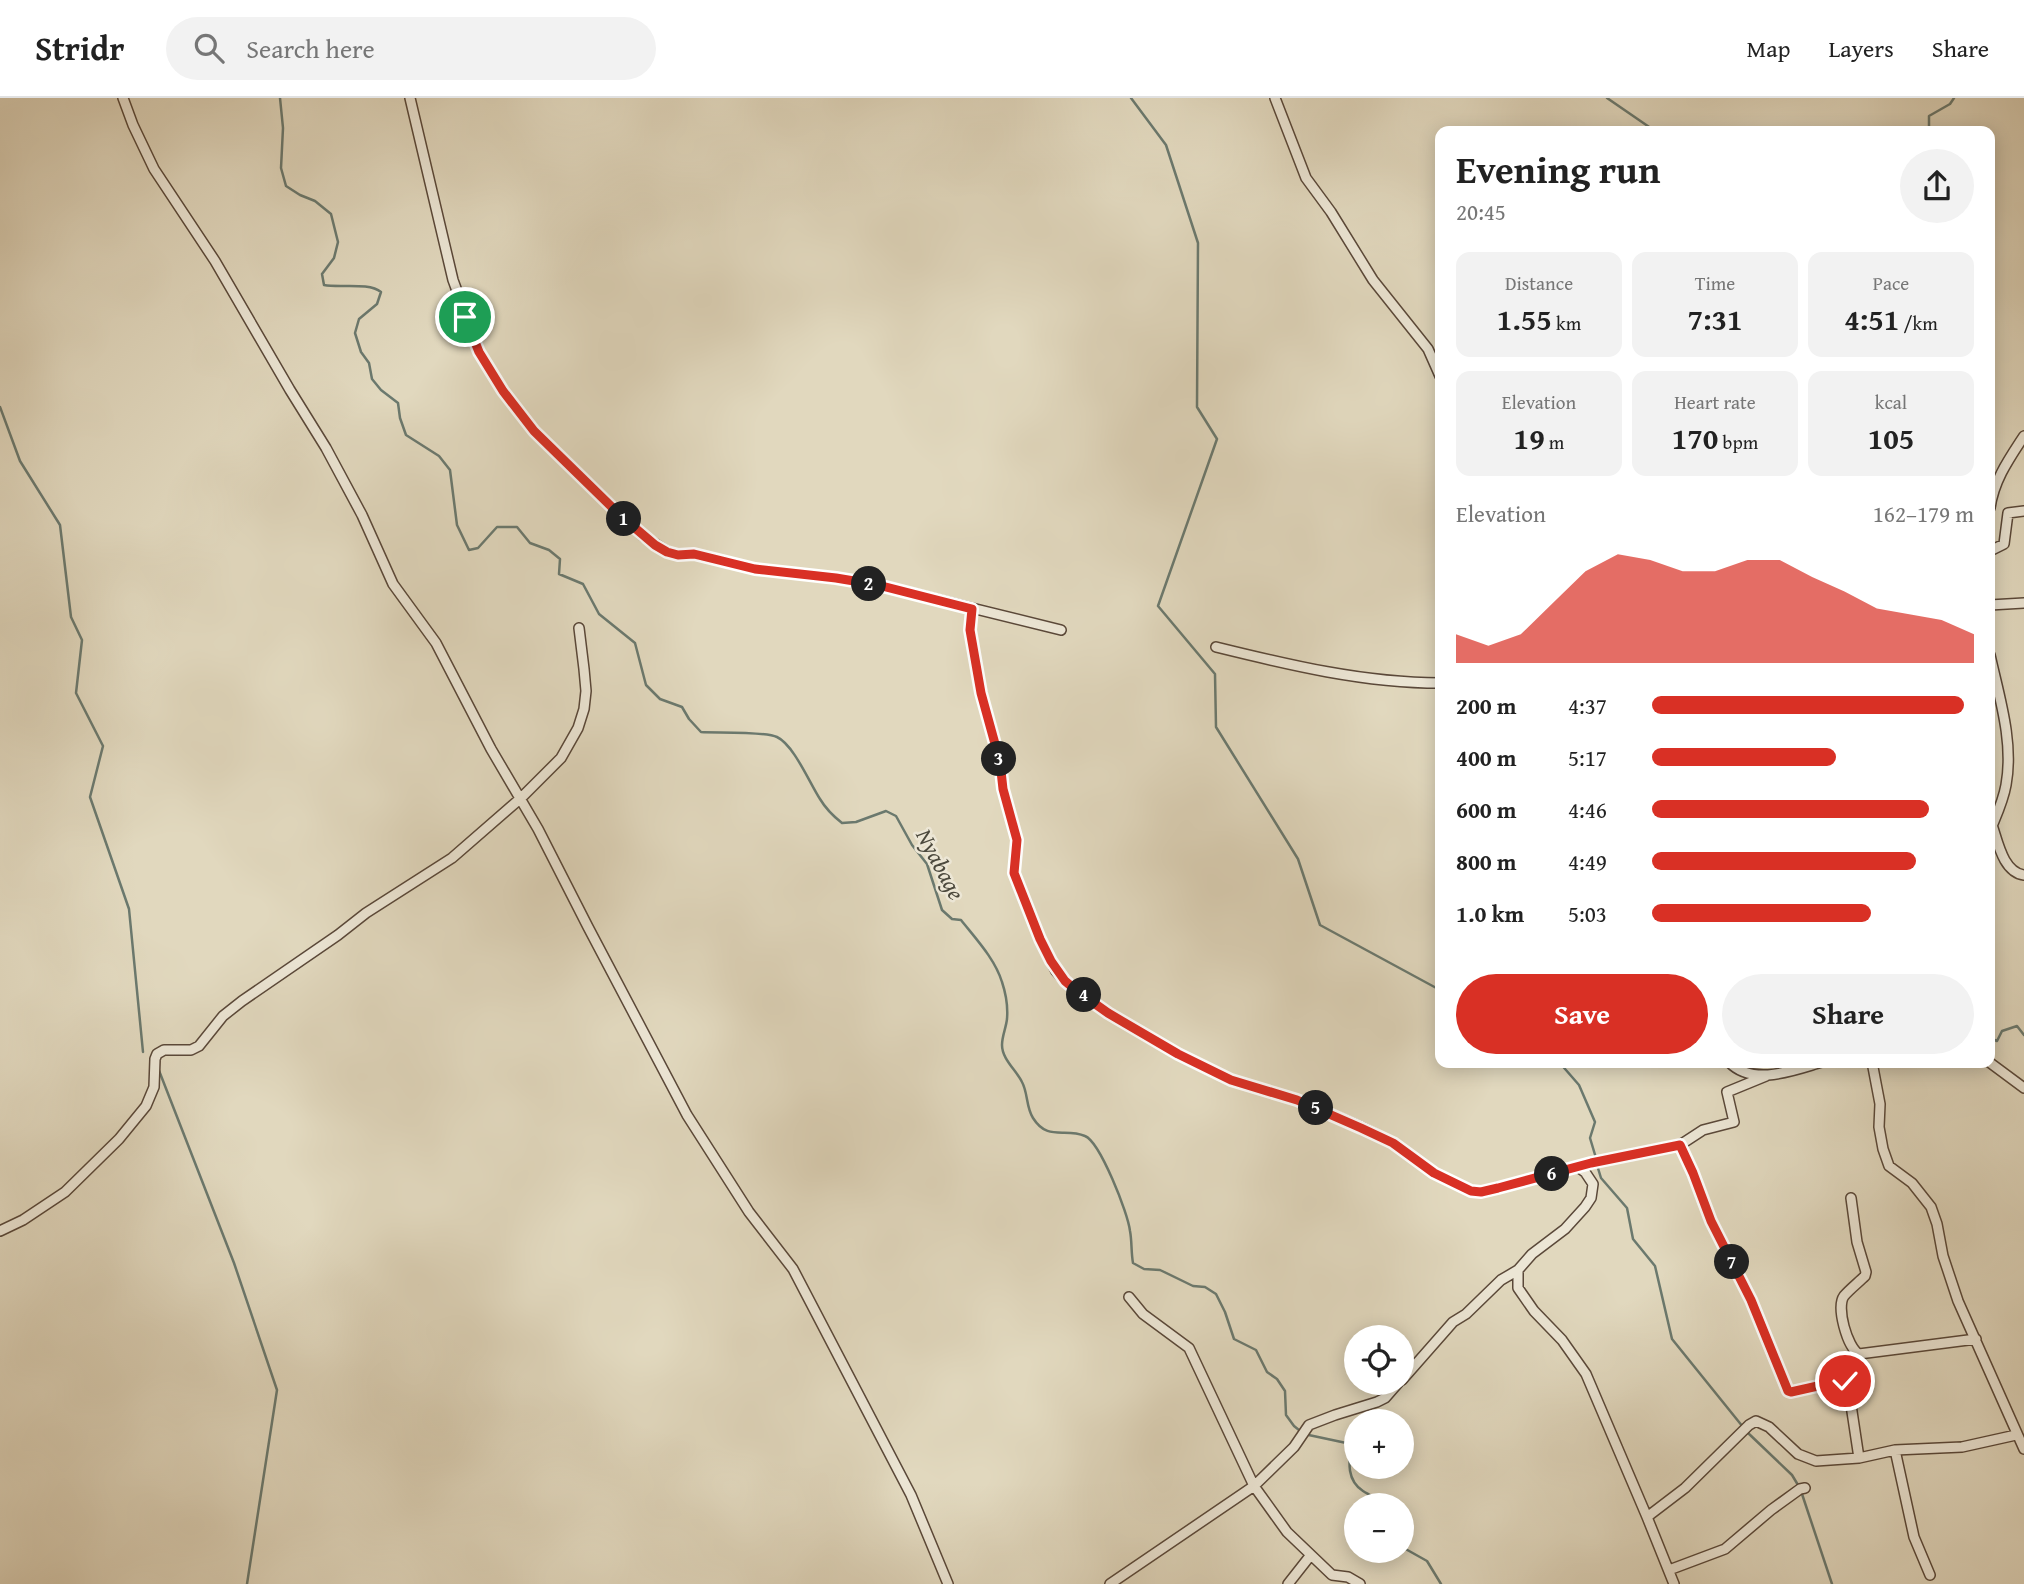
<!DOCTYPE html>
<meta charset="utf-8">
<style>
:root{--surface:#fff;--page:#f2f2f2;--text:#222;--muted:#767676;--line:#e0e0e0;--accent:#d93025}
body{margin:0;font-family:"Gentium Book Plus",serif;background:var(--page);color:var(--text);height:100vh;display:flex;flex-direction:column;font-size:26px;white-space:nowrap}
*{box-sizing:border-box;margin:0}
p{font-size:23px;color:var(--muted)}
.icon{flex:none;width:38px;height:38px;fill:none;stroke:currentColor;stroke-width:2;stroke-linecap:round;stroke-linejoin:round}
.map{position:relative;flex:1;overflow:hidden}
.details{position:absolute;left:1435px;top:28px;width:560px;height:942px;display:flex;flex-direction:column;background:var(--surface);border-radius:14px;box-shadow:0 4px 18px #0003}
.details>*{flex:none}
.buttons{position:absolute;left:1344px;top:1227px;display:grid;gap:14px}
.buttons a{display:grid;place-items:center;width:70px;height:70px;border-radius:50%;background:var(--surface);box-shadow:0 4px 18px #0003;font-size:35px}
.pin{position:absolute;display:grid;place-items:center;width:60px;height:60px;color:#fff;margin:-30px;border:4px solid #fff;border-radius:50%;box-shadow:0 2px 7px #0007}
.km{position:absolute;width:35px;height:35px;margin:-18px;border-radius:50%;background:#222;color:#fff;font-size:19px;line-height:35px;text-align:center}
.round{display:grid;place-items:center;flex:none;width:74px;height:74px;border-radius:37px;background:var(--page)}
.summary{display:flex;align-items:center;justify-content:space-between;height:119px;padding:0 21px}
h1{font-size:38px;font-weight:800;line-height:52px}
.figures{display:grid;grid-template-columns:repeat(3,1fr);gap:10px;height:119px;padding:7px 21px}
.figures div{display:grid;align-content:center;border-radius:14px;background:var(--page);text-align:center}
.figures b{font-size:30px;font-weight:800}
.figures small{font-size:19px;font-weight:400}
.figures p{font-size:19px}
.chart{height:196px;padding:14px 21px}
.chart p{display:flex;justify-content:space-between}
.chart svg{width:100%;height:126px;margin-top:7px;fill:var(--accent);opacity:.7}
.action{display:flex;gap:14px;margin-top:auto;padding:14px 21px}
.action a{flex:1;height:80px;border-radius:42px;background:var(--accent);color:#fff;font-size:28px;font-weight:800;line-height:80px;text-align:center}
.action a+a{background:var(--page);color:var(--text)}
ul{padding:0 21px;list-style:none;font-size:23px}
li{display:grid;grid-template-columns:112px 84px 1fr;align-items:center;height:52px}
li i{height:18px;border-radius:9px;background:var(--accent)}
header{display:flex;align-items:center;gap:42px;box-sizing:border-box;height:98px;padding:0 35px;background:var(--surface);border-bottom:2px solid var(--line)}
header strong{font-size:33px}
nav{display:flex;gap:38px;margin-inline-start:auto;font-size:24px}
.search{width:490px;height:63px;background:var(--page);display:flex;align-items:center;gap:18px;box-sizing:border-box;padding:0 24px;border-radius:38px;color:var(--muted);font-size:26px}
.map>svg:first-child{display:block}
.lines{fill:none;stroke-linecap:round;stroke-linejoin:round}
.stream{stroke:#6b796e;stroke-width:2.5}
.minor-casing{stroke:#5a4839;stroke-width:12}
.minor{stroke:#ece6d5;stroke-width:9}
.route-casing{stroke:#fff;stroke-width:14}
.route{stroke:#d93025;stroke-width:9}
.labels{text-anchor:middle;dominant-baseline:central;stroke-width:5;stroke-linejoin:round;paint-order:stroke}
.water-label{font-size:23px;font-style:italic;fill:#4c493d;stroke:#ece6d5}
</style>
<header>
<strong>Stridr</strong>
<div class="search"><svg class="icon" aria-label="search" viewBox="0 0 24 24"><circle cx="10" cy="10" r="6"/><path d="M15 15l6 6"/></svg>Search here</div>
<nav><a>Map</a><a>Layers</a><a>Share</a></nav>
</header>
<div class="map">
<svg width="2024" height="1486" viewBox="0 0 2024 1486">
<rect width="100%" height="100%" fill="#e1d8be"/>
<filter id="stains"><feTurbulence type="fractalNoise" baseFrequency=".00286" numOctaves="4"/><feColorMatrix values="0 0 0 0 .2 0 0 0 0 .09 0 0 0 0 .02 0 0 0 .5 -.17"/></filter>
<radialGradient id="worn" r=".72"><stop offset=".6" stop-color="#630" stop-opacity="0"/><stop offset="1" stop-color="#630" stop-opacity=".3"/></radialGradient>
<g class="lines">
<!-- stream -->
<path class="stream" d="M 280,0 L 283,30 L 281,70 L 286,88 L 300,97 L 315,103 L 331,116 L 338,144 L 334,160 L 322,176 L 324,187 C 340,190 369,184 381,194 L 377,206 L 359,221 L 355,235 L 361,254 L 369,265 L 372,281 L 381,292 L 398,305 L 400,320 L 406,337 L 439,358 L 450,372 L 457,427 L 469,452 L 478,450 L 497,429 L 517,429 L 530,445 L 549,452 L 560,461 L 559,476 L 583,486 L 599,516 L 635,545 L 646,587 L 660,601 L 682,609 L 689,621 L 701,634 C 717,635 764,633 777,639 C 794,647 810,686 820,701 C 826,711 833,718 842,725 L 856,724 L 886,713 L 896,718 L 912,747 L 927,766 L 942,812 L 952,821 L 961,822 C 976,841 995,861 1002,884 C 1006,896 1008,909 1007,921 C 1006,930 1002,938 1002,947 C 1002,961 1016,972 1022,984 C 1028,995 1026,1009 1033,1020 C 1048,1044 1065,1029 1085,1038 C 1100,1044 1128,1115 1130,1133 C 1132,1143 1131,1154 1133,1165 L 1144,1171 L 1160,1172 L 1193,1188 L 1205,1189 L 1216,1196 L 1225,1214 L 1234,1241 L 1256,1252 L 1267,1274 L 1277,1281 L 1285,1293 L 1286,1317 L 1294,1328 L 1304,1336 L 1351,1346 C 1349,1363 1346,1382 1363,1393 C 1371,1398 1375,1399 1380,1407
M 1131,0 L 1166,47 L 1198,145 L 1197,309 L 1217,341 L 1158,508 L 1215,576 L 1216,629 L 1298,761 L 1320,827 L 1440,892
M 1607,0 L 1655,33
M 1929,33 L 1929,18 L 1950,6 L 1954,0
M 0,309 L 20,363 L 60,427 L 71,519 L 82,542 L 76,595 L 103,648 L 90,699 L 129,811 L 143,954
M 1990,940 L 1997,943 L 2002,933 L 2017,928 L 2024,937
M 1559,964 L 1579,987 L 1595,1024 L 1590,1040 L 1596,1060
M 158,970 L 234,1165 L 277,1292 L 247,1486
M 1597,1067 L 1601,1080 L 1627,1110 L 1633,1141 L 1655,1168 L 1672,1241 L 1743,1329
M 1747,1334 L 1792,1377 L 1798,1387
M 1801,1393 L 1832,1486
M 1402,1449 L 1427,1463 L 1441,1486"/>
<defs>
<path id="minor" d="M 123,0 L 133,27 L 154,71 L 215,163 L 290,292 L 326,350 L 362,417 L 393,486 L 436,545 L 491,651 L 538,731 L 588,829 L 687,1017 L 749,1114 L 793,1171 L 911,1397 L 948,1486
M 410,0 L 453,182 L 479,253 L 503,293 L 534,333 L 643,438 L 668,454 L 678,457 L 694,456 L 755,471 L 837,480 L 878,487 L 1061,532
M 1275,0 L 1306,80 L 1331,114 L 1373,182 L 1428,251 L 1440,278
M 1990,410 C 1994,382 2009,361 2024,338
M 1990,453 L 2004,446 L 2008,415 L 2024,413
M 1990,507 L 2024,505
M 972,511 L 970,532 L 981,595 L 1000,664 L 1003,691 L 1017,742 L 1014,775 L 1017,783 L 1040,841 L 1056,873 L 1065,883 L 1108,915 L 1178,956 L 1231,982 L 1297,1002 L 1361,1029 L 1393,1045 L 1434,1075 L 1471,1093 L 1481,1094 L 1498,1090 L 1591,1065 L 1680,1047 L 1703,1032 L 1734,1024 L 1727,994 L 1766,978
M 1216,549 C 1289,567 1364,585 1440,585
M 1990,557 C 1999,598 2014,644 2006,687 C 2003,704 1996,718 1990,733
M 1992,727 C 1998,744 2003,774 2024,777
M 1729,964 C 1753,989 1794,972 1822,964
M 1872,964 L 1880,1006 L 1879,1029 L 1883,1051 L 1889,1068 L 1912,1085 L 1931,1109 L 1937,1126 L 1943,1158 L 1958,1203 L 2024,1351
M 1989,964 L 2024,990
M 1680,1047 L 1693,1075 L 1711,1123 L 1751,1202 L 1788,1293 L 1791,1294 L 1840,1283 L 1845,1283 L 1848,1287 L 1859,1360
M 1578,1069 L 1585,1074 L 1593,1086 L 1591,1100 L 1585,1109 L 1565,1131 L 1532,1156 L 1518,1172 L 1518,1190 L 1534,1213 L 1562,1242 L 1586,1276 L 1647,1419 L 1674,1486
M 1851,1100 L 1857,1144 L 1866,1174 L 1865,1178 C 1859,1184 1850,1191 1844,1198 C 1836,1209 1847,1249 1859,1256 L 1976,1241
M 0,1133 L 23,1122 L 65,1094 L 119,1041 L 146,1008 L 154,989 L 155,961 L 157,956 L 164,952 L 191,952 L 199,948 L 223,918 L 242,903 L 338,837 L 366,815 L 452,760 L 521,700 L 561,660 L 578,630 L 584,611 L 586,593 L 584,571 L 579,530
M 1129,1199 L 1143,1216 L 1189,1250 L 1254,1388 L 1287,1434 L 1332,1477 L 1348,1479 L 1360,1486
M 1402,1282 L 1453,1224 L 1466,1216 L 1501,1182 L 1518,1172
M 1895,1352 L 1914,1439 L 1930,1477
M 1647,1419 L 1685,1390 L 1749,1327 L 1756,1323 L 1769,1329 L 1798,1356 L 1816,1363 L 1859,1360 L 1895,1352 L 1962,1349 L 2016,1337
M 1669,1472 L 1725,1451 L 1771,1412 L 1800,1391 L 1805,1390
M 1110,1486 L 1254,1388 L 1294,1349 L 1309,1327 L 1335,1317 L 1377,1304 L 1385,1300 L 1399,1284
M 1288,1486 L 1310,1458"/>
</defs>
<!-- minor casing -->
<use href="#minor" class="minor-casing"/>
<!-- minor -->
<use href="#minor" class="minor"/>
</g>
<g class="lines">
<defs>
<path id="route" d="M 465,219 L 479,254 L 503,293 L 534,333 L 621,418 L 655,447 L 667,454 L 678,457 L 694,456 L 755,471 L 836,480 L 878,487 L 972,511 L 970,532 L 981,595 L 1000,664 L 1003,691 L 1017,742 L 1014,775 L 1040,841 L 1051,863 L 1065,883 L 1077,893 L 1108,915 L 1178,956 L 1231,982 L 1297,1002 L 1361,1030 L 1393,1045 L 1434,1075 L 1471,1093 L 1481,1094 L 1498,1090 L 1591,1065 L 1680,1047 L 1693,1075 L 1711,1123 L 1751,1202 L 1788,1293 L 1791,1294 L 1840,1283 L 1845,1283"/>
</defs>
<!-- route casing -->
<use href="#route" class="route-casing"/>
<!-- route -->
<use href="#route" class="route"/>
</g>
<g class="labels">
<!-- water labels -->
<g class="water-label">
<text transform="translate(941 766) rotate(62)">Nyabage</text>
</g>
</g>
<rect width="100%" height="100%" filter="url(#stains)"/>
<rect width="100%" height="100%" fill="url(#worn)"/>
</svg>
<div class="buttons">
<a><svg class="icon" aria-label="locate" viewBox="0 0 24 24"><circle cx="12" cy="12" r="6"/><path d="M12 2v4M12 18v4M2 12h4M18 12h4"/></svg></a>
<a>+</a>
<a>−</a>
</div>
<div class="pin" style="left:465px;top:219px;background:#1e9e55"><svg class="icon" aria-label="arrive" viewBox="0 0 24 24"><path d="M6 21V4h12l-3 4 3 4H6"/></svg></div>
<div class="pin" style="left:1845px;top:1283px;background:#d93025"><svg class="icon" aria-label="check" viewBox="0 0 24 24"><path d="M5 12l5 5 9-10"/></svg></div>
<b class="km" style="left:624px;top:421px">1</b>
<b class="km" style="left:869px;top:486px">2</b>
<b class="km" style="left:999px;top:661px">3</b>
<b class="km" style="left:1084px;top:897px">4</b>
<b class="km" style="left:1316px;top:1010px">5</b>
<b class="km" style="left:1552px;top:1076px">6</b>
<b class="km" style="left:1732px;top:1164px">7</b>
<section class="details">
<div class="summary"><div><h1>Evening run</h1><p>20:45</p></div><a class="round"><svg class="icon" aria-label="share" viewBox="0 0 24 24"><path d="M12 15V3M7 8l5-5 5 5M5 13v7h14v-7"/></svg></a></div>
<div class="figures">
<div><p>Distance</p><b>1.55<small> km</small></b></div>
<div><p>Time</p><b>7:31</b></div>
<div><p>Pace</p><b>4:51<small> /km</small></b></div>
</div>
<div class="figures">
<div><p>Elevation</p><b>19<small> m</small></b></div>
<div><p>Heart rate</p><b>170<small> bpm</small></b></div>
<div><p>kcal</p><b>105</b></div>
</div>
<div class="chart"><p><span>Elevation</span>162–179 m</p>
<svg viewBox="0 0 160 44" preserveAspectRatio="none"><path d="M0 44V34L10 38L20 34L30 23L40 12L50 6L60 8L70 12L80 12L90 8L100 8L110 14L120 19L130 25L140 27L150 29L160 34V44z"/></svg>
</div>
<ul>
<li><b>200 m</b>4:37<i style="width:97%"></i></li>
<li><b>400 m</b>5:17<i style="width:57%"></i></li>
<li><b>600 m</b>4:46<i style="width:86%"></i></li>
<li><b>800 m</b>4:49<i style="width:82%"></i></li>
<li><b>1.0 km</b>5:03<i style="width:68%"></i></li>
</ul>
<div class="action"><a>Save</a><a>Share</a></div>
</section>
</div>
